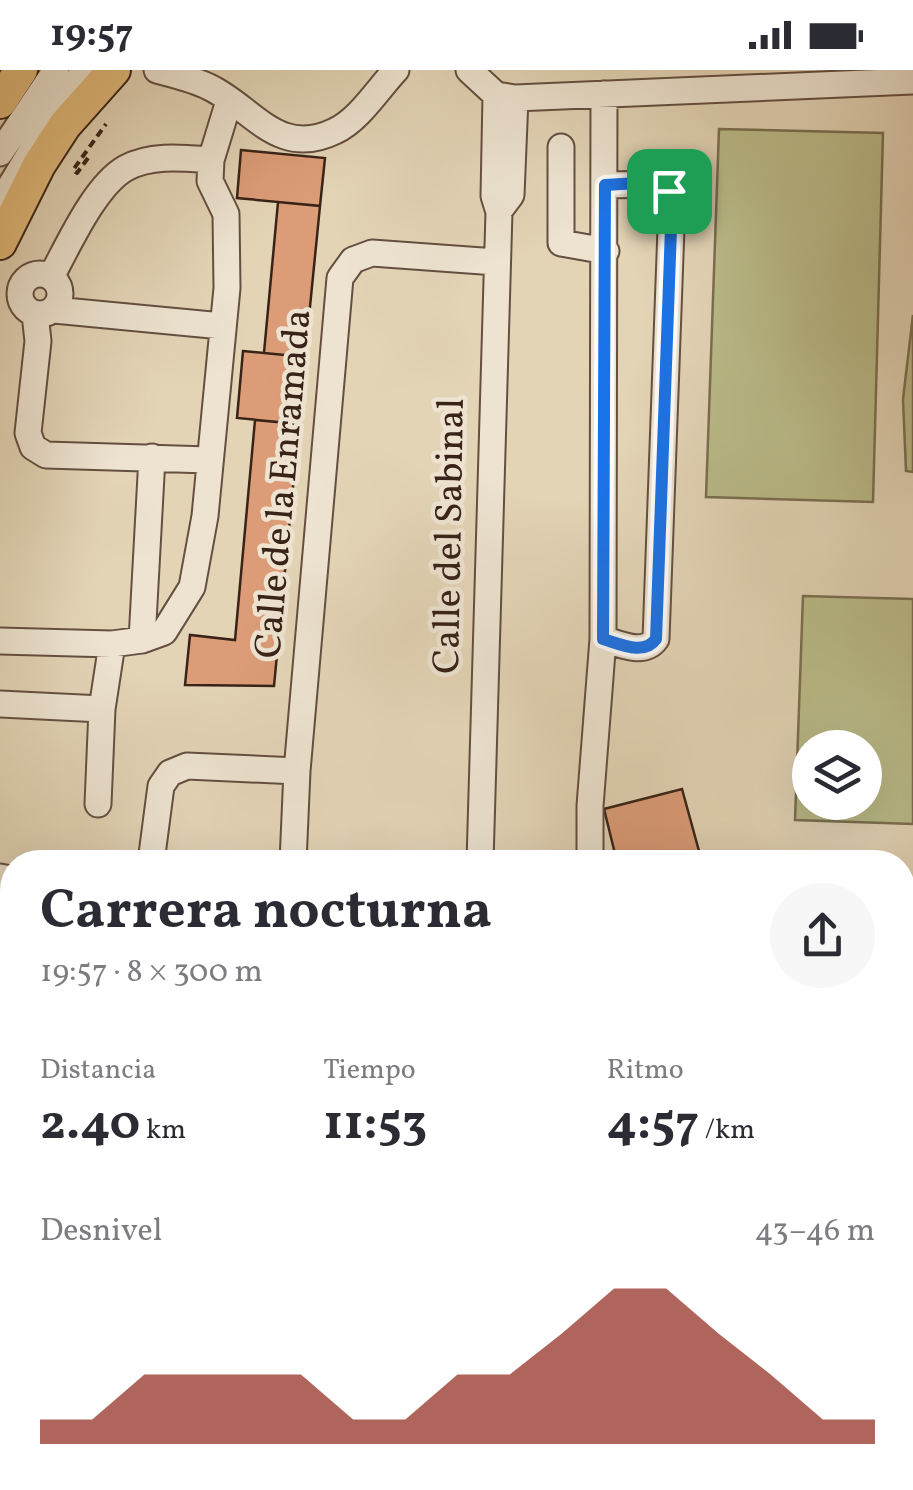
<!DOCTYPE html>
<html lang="es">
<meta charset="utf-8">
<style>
:root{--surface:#fff;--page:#f7f7f7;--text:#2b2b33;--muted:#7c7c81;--accent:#8f2418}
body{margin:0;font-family:Vollkorn,serif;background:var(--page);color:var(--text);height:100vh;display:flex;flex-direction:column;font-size:38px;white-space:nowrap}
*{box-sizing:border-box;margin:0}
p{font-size:32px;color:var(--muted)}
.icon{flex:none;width:55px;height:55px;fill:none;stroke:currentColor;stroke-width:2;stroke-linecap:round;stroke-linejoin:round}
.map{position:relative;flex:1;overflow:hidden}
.details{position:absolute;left:0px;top:780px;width:915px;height:640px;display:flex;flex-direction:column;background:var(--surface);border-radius:40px 40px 0 0;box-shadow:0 10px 40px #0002}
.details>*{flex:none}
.tools{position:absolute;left:792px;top:660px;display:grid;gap:20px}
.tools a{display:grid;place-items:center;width:90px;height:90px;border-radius:50%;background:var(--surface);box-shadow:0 10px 40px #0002;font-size:50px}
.pin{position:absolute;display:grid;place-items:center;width:85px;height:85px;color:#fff;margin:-42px;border-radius:20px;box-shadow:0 5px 15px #0006}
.round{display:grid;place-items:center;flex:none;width:105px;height:105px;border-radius:52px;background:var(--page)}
.headline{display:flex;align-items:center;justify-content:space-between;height:170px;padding:0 40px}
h1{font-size:55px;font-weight:700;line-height:75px}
.metrics{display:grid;grid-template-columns:repeat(3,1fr);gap:15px;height:170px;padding:10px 40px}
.metrics div{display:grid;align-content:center}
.metrics b{font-size:50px;font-weight:700}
.metrics small{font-size:28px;font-weight:400}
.metrics p{font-size:28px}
.chart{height:280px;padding:20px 40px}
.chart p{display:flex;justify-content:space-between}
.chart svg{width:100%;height:180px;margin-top:10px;fill:var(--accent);opacity:.7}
.status{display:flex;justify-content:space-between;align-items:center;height:70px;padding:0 50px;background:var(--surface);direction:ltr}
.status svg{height:28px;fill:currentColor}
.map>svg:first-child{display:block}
.green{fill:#babb89;stroke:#7a6f50;stroke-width:2.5;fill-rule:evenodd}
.building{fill:#db9c77;stroke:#392318;stroke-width:2.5}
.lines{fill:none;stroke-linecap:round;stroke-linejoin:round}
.minor-casing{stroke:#644f40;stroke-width:29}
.major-casing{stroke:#392318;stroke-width:36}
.path{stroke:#392318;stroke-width:4;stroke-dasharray:8 5;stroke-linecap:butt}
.minor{stroke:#ede3d0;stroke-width:25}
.major{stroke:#e2ba7b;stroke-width:32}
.route-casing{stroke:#fff;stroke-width:20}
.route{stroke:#1a73e8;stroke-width:12}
.labels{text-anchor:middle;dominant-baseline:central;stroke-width:9;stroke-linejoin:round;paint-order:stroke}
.street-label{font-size:38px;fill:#392318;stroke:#ede3d0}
</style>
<div class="status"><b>19:57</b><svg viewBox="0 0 49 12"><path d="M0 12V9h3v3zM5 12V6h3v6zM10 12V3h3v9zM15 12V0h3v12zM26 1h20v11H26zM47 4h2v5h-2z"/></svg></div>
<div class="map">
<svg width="913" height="1420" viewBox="0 0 913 1420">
<rect width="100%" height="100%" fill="#e3d4b6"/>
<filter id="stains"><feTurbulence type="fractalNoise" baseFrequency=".002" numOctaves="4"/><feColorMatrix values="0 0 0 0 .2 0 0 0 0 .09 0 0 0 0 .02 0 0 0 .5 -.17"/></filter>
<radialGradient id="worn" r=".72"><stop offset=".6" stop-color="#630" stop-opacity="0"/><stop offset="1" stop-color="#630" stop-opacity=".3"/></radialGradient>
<!-- green -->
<path class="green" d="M 719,59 L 883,63 L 873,432 L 706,427 Z
M 913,245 L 913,402 L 906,401 L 903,329 Z
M 803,526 L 913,529 L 913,754 L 795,750 ZM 810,678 L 865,678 L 865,732 L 810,732 Z"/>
<!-- building -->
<path class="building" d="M 241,80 L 325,88 L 320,136 L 237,128 Z
M 278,132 L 320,136 L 305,287 L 264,283 Z
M 243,281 L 305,287 L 299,354 L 237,348 Z
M 255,350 L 299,354 L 274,616 L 185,615 L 190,565 L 235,570 Z
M 682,719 L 702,792 L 617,792 L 604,739 Z
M 902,900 L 913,942 L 913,1015 L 902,1017 Z
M 913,1043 L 913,1094 L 902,1052 L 902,1045 Z
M 661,1408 L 873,1408 L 873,1420 L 660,1420 Z"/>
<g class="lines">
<defs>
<path id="minor" d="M 157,0 C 174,5 193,9 209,17 C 252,37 278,89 335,61 C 359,50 378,19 396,0
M 469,0 L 496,25 L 515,28 L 913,11
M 561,77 L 561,173 L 606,181
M 0,83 L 56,0
M 0,133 L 57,39 L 85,0
M 502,137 L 511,125 L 515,28
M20 224a20 20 0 1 1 40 0a20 20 0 1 1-40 0Z
M 51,207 C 68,176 95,115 126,98 C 151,84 184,88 211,90
M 54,240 L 222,256
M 35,244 L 38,271 L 28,363 L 33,377 L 46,385 L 209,390
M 603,569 C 620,574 644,586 656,569 L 672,131 L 664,114 L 605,115
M 142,570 L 152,387
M 0,571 L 112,574 L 142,570 L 164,562 L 192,517 L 205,446 L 227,218 L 226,144 L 210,111 L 211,90 L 229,31
M 0,634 L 102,639
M 98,734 L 102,639 L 112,574
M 151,792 L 161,716 L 170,703 L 187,696 L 297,701
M 293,792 L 297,701 L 340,208 L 353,190 L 372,183 L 496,192
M 480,792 L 499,142 L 494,126 L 496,25
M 590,792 L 590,736 L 603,569 L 604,24
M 0,807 L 12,809
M 0,896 L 12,898
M 148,1408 L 149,1420
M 307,1408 L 307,1420
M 470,1408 L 470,1420
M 597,1408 L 598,1420"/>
<path id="major" d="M 0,32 L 21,0
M 0,173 L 39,95 L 65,55 L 114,0"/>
</defs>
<!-- minor casing -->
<use href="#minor" class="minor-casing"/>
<!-- major casing -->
<use href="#major" class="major-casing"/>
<!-- path -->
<path class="path" d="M 88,88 L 77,103 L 73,100 L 106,54"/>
<!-- minor -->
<use href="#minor" class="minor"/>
<!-- major -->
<use href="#major" class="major"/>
</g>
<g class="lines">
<defs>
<path id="route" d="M 654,112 L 664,114 L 672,131 L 656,569 C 644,586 620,574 603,569 L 605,115 Z"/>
</defs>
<!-- route casing -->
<use href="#route" class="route-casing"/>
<!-- route -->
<use href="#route" class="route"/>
</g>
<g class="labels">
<!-- street labels -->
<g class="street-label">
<text transform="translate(285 414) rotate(-85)">Calle de la Enramada</text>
<text transform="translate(451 466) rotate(-89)">Calle del Sabinal</text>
</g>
</g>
<rect width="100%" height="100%" filter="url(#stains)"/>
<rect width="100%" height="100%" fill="url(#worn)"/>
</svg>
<div class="tools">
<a><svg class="icon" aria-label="layers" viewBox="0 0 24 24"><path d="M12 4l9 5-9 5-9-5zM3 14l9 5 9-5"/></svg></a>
</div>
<div class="pin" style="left:669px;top:121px;background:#1e9e55"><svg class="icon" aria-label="arrive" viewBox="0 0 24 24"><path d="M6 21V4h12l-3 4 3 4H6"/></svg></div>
<section class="details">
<div class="headline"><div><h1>Carrera nocturna</h1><p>19:57 · 8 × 300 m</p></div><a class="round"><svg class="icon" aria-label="share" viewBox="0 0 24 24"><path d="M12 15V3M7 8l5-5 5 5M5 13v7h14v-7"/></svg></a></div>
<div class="metrics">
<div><p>Distancia</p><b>2.40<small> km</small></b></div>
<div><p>Tiempo</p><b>11:53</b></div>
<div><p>Ritmo</p><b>4:57<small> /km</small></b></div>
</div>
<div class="chart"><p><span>Desnivel</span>43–46 m</p>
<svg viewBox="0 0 160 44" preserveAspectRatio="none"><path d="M0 44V38L10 38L20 27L30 27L40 27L50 27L60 38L70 38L80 27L90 27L100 17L110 6L120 6L130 17L140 27L150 38L160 38V44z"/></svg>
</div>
</section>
</div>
